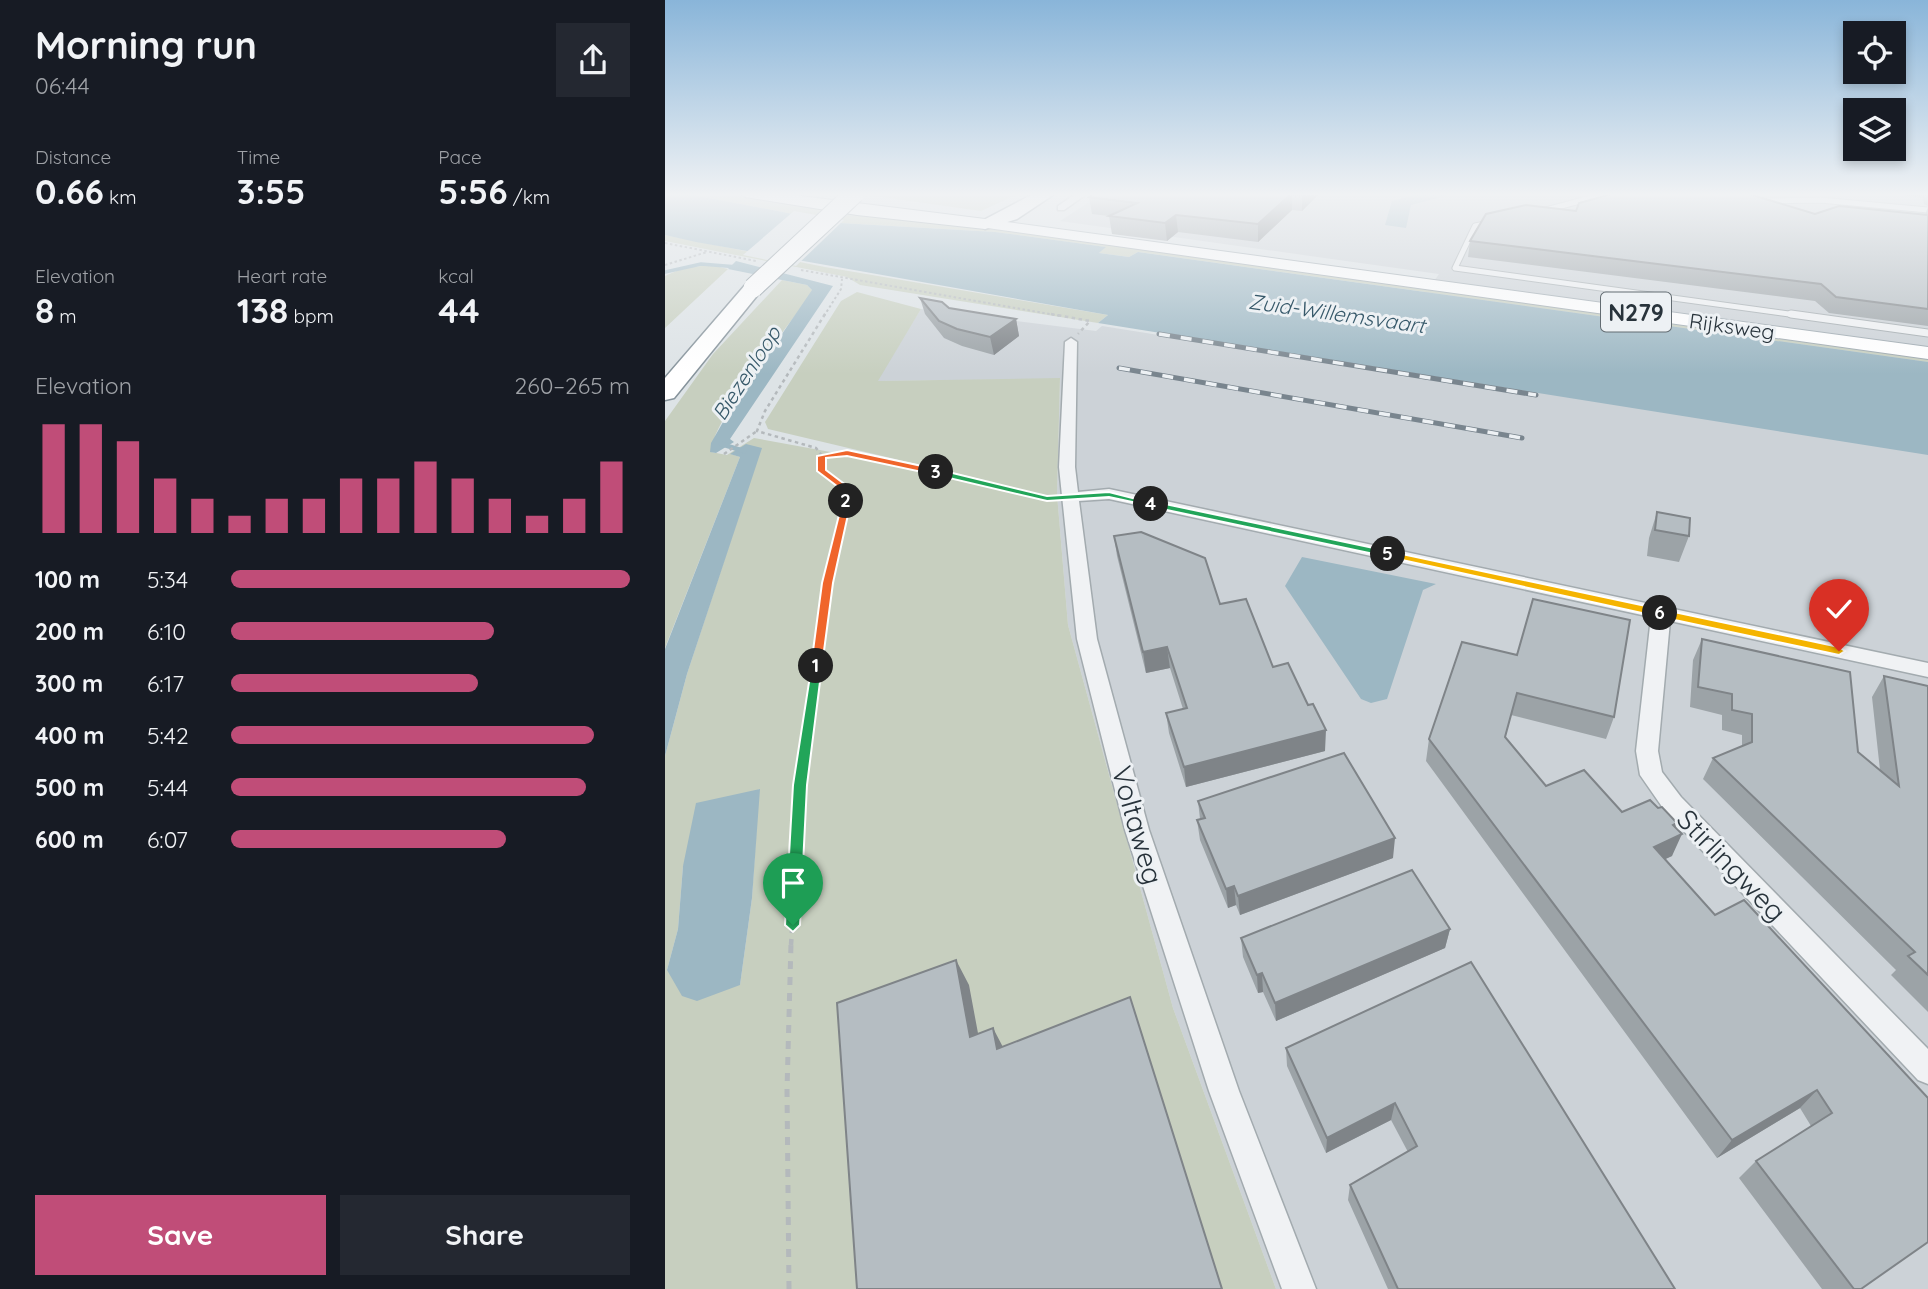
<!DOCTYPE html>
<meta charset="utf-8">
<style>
:root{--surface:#171b24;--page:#242831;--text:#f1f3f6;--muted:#9ea1a6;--accent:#c04d78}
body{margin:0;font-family:Quicksand,sans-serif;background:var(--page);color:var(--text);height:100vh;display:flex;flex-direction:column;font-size:26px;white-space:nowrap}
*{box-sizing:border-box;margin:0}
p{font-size:23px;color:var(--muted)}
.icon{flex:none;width:38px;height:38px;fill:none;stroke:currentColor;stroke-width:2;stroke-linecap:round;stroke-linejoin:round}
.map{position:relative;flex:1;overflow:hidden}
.details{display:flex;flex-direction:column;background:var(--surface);width:665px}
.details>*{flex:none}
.controls{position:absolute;left:1178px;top:21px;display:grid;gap:14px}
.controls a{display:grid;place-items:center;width:63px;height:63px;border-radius:0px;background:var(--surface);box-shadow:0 4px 10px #0003;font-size:35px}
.pin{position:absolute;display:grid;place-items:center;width:60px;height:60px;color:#fff;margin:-72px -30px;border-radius:50% 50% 50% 0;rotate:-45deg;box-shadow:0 0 7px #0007}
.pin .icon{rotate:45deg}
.km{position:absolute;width:35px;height:35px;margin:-18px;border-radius:50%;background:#222;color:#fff;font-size:19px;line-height:35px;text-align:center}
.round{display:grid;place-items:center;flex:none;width:74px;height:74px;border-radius:0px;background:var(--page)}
.overview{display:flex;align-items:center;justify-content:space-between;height:119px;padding:0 35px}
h1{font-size:38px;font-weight:800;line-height:52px}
.figures{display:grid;grid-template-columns:repeat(3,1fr);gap:10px;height:119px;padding:7px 35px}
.figures div{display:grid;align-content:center}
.figures b{font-size:35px;font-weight:800}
.figures small{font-size:19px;font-weight:400}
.figures p{font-size:19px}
.chart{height:196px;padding:14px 35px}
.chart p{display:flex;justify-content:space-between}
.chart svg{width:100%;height:126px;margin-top:7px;stroke:var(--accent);stroke-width:6}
.cta{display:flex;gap:14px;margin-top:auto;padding:14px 35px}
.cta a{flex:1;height:80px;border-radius:0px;background:var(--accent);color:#fff;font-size:28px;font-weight:800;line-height:80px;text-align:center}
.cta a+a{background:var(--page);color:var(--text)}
ul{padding:0 35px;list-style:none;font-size:23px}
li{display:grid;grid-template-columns:112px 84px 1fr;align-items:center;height:52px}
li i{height:18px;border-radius:9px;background:var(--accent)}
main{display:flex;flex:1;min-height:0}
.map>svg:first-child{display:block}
.built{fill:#ccd2d7}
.green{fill:#c7cfbf;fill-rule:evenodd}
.water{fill:#9cb7c3}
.pier{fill:#dde3e6}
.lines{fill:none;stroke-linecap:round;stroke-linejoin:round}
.stream-far1{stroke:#9cb7c3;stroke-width:3.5}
.stream{stroke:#9cb7c3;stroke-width:4.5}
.service-far1-casing{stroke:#a3abaf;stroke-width:7}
.service-casing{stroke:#a3abaf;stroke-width:9}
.minor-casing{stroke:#a3abaf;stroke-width:3}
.primary-casing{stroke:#9ea9b0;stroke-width:2}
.trunk-casing{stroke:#86939b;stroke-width:2}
.motorway-casing{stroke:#86939b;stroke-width:3}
.path-far4{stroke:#b4b9bc;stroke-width:2;stroke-dasharray:2.5 2.5;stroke-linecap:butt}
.path-far3{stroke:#b4b9bc;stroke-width:2.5;stroke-dasharray:3.5 3.5;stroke-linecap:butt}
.path-far2{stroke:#b4b9bc;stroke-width:3.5;stroke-dasharray:4.5 4.5;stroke-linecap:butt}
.path-far1{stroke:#b4b9bc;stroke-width:4.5;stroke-dasharray:6 6;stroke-linecap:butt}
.path{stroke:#b4b9bc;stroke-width:5;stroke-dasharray:8 8;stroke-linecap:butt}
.service-far1{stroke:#f0f2f4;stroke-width:5}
.service{stroke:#f0f2f4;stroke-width:7}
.minor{fill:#f0f2f4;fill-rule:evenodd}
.primary{fill:#fff;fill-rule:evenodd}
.trunk{fill:#fff;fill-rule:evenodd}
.motorway{fill:#fff;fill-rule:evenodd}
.rail-casing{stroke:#79858e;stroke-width:5}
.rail{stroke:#edf1f4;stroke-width:3.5;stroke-dasharray:11;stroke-linecap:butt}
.motorway-bridge-casing{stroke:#86939b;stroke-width:21;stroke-linecap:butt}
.motorway-bridge{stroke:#fff;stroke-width:19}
.wall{fill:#9ca3a7}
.shaded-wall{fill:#7f8488}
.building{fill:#b5bdc2;stroke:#7f8488;stroke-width:2}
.split-1{fill:#22a559;stroke:#fff;stroke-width:2}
.split-2{fill:#f0652b;stroke:#fff;stroke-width:2}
.split-3{fill:#f0652b;stroke:#fff;stroke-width:2}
.split-4{fill:#22a559;stroke:#fff;stroke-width:2}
.split-5{fill:#22a559;stroke:#fff;stroke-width:2}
.split-6{fill:#f5b400;stroke:#fff;stroke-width:2}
.split-7{fill:#f5b400;stroke:#fff;stroke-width:2}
.labels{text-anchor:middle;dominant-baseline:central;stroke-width:6;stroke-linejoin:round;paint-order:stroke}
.far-water-label{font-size:21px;font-style:italic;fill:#37596a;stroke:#edf1f4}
.far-street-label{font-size:21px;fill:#28333b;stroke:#edf1f4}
.shield{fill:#edf1f4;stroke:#636c72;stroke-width:2}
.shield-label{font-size:23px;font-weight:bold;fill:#28333b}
.near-street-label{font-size:28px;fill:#28333b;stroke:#edf1f4}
</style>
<main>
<section class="details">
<div class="overview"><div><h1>Morning run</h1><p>06:44</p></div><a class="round"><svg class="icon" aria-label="share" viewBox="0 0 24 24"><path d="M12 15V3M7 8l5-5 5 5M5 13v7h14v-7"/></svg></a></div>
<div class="figures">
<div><p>Distance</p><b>0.66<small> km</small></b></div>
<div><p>Time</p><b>3:55</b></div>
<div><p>Pace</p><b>5:56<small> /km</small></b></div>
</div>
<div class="figures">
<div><p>Elevation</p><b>8<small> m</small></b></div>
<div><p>Heart rate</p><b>138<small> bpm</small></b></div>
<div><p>kcal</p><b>44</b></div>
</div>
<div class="chart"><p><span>Elevation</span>260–265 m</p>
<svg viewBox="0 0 160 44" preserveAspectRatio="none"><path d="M5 44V6M15 44V6M25 44V12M35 44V25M45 44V32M55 44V38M65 44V32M75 44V32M85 44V25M95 44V25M105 44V19M115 44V25M125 44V32M135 44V38M145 44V32M155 44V19"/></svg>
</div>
<ul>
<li><b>100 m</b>5:34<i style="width:100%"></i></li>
<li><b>200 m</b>6:10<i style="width:66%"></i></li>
<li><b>300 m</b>6:17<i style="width:62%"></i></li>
<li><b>400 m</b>5:42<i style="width:91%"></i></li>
<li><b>500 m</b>5:44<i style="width:89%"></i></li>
<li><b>600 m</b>6:07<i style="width:69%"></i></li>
</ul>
<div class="cta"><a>Save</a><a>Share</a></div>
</section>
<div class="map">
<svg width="1263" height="1289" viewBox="0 0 1263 1289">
<rect width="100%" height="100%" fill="#dde3e6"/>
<!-- built -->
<path class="built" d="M 438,193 L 1263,193 L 1263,1289 L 611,1289 L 508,1008 L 403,625 L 392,494 L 395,379 L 211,381 L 256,309 L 431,331 L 437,326 L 588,350 L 779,373 L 760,294 L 774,274 L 395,221 Z"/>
<!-- green -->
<path class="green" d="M 18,193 L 52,193 L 186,213 L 318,227 L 1263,356 L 1263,362 L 473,252 L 464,257 L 434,253 L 440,247 L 330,232 L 175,223 Z
M 212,193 L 355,193 L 316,211 L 209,196 Z
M 0,235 L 160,267 L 443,315 L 433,323 L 195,285 L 182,277 L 0,241 Z
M 46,265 L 63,269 L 0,328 L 0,276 L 18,268 Z
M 117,280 L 142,285 L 147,290 L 146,294 C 124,325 47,420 46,452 L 62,455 L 89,438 L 319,480 L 103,429 L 100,422 L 176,301 L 192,292 L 256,309 L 213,381 L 395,378 L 392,494 L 403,625 L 508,1008 L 611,1289 L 0,1289 L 0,756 L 22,674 L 96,448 L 66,454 L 75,457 L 0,648 L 0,421 L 48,354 ZM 94,789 L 87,898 L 75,985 L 2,970 L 13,929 L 18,866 Z"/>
<!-- water -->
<path class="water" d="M 0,193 L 18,193 L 175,223 L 330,232 L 441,247 L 434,253 L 464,257 L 473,252 L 1263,362 L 1263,455 L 433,323 L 443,315 L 31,242 L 0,235 Z
M 757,193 L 792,193 L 746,205 L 741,228 L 720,225 L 727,201 Z
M 71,261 L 168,286 L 65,439 L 69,442 L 51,453 L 45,452 L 46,443 L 65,410 L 147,290 L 142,285 L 63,269 Z
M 81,444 L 97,448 L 22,674 L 0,756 L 0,649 L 75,457 L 65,454 Z
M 637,557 L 771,584 L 758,590 L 722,699 L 706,703 L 696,699 L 620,586 Z
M 95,789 L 87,898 L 75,985 L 32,1001 L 17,996 L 2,970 L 13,929 L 18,866 L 31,803 Z"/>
<!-- pier -->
<path class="pier" d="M 129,211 L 179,220 L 131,266 L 78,255 Z"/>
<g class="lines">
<!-- stream-far1 -->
<path class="stream-far1" d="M 0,272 L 36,264 L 73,267"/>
<!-- stream -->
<path class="stream" d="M 56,444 L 79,451"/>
<defs>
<path id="service-far1" d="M 1096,201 L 1155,200 L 1263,210
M 877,211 L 945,193
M 825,223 L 810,226 L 790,268 L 1139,316"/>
<path id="service" d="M 1126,314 L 1263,333"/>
<path id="minor" d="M 412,193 L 423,193 L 399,210 L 393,210 L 393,206 Z
M 406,338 L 412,342 L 410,467 L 413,492 L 444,489 L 1263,663 L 1263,677 L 1005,621 L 993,751 L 997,772 L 1016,797 L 1263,1049 L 1263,1084 L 1253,1080 L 1000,811 L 975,775 L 971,751 L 986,617 L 444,499 L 414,501 L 432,639 L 484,830 L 574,1091 L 651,1289 L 617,1289 L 544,1091 L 460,830 L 412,639 L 394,467 L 400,342 Z"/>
<path id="primary" d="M 320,219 L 1263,347 L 1263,359 L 315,227 L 312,224 Z"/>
<path id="trunk" d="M 73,193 L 112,193 L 320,219 L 328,224 L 320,229 L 192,215 L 80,197 Z"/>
<path id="motorway" d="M 370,193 L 391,193 L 352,219 L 320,229 L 311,224 Z
M 88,282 L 95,284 L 98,288 L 95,292 L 9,398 L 0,400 L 0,378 L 81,284 Z"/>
</defs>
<!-- service-far1 casing -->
<use href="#service-far1" class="service-far1-casing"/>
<!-- service casing -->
<use href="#service" class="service-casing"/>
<!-- minor casing -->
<use href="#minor" class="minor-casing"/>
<!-- primary casing -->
<use href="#primary" class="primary-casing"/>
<!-- trunk casing -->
<use href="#trunk" class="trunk-casing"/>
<!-- motorway casing -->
<use href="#motorway" class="motorway-casing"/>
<!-- path-far4 -->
<path class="path-far4" d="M 0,243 L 91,261
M 0,265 L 42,252
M 136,270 L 396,316
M 159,316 L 176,289 L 177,279"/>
<!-- path-far3 -->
<path class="path-far3" d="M 160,314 L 100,411 L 92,431 L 151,448 L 157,456 C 200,451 240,464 282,474
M 386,314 L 425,321 L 413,334
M 59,454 L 92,431
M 157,456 L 156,471 L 160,474"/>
<!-- path-far2 -->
<path class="path-far2" d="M 274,472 L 387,498
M 150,679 L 182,498 L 181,489 L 157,472"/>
<!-- path-far1 -->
<path class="path-far1" d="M 126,945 L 136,792 L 150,677"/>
<!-- path -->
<path class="path" d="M 124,1289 L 122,1090 L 126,943"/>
<!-- service-far1 -->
<use href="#service-far1" class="service-far1"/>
<!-- service -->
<use href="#service" class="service"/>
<!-- minor -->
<use href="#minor" class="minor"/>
<!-- primary -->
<use href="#primary" class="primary"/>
<!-- trunk -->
<use href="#trunk" class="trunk"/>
<!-- motorway -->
<use href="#motorway" class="motorway"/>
<defs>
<path id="rail" d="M 494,334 L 871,395
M 454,368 L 857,438"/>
</defs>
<!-- rail casing -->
<use href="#rail" class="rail-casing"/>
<!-- rail -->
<use href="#rail" class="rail"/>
<defs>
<path id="motorway-bridge" d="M 88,288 L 190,193"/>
</defs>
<!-- motorway-bridge casing -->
<use href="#motorway-bridge" class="motorway-bridge-casing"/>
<!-- motorway-bridge -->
<use href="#motorway-bridge" class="motorway-bridge"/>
</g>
<!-- wall -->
<path class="wall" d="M 430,193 L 655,193 L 637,211 L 627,210 L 593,242 L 513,232 L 502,241 L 447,234 L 444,216 L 427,214 L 424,197 Z
M 1221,193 L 1263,193 L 1263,206 L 1259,204 L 1258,198 Z
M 1263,207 L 1263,326 L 1164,313 L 1150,301 L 803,257 L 805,241 L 911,211 L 1260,215 Z
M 255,298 L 284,308 L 351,319 L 354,336 L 329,355 L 297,346 L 279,338 L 260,314 Z
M 992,512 L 1024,536 L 1014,562 L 982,556 L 984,538 Z
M 449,536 L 555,604 L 608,667 L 660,751 L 521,787 L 504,733 L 501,713 L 518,709 L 505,668 L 481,673 L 452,556 Z
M 1037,639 L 1193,752 L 1215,770 L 1207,697 L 1219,676 L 1263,686 L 1263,1012 L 1226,975 L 1231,970 L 1038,779 L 1048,758 L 1077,746 L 1077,735 L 1057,730 L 1057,715 L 1025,707 L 1028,660 Z
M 797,642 L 949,717 L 941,739 L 846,715 L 840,738 L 881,786 L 957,812 L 993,808 L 1012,823 L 1010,827 L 1007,856 L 1000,859 L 1050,915 L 1263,1098 L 1196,1289 L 1157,1289 L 1074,1178 L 1091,1161 L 1146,1126 L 1135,1108 L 1052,1158 L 761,761 L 764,739 Z
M 533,801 L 728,858 L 575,915 L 571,905 L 563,908 L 535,840 L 532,820 L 535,819 Z
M 785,929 L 780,948 L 611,1021 L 598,992 L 593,993 L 578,957 L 576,938 Z
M 806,962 L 1010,1289 L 723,1289 L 683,1200 L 685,1185 L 743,1152 L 726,1120 L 661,1153 L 622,1066 L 621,1048 Z"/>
<!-- shaded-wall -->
<path class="shaded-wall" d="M 627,193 L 627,210 L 593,242 L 593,224 Z
M 638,193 L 655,193 L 637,211 L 637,194 Z
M 511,215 L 513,232 L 502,241 L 500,223 Z
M 351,319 L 354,336 L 329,355 L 325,337 Z
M 502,647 L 505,668 L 481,673 L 478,652 Z
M 661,730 L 660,751 L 521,787 L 519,767 Z
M 1012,823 L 1004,840 L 1017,834 L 1007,856 L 979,869 L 989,847 L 1008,825 Z
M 730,838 L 728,858 L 575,915 L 573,896 Z
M 569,886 L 571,905 L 563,908 L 561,889 Z
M 785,929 L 780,948 L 611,1021 L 610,1003 Z
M 291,960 L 304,985 L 318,1060 L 305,1037 Z
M 597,973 L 598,992 L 593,993 L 592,975 Z
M 328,1028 L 340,1051 L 332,1049 Z
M 1152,1090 L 1135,1108 L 1052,1158 L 1067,1140 Z
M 730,1103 L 726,1120 L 661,1153 L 662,1138 Z"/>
<!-- building -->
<path class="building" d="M 430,193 L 627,193 L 593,224 L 511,215 L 500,223 L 444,216 L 472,203 L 424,197 Z
M 950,193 L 1081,193 L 1150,214 L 1174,206 L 1263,215 L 1263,309 L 1171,297 L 1156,284 L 805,241 L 821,214 L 861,205 L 911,211 L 914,203 Z
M 255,298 L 277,302 L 284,308 L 351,319 L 325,337 L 292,329 L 274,321 Z
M 992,512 L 1025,518 L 1024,536 L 990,530 Z
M 476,532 L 540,558 L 555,604 L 581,599 L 608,667 L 623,663 L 643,705 L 648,704 L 661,730 L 519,767 L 501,713 L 522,708 L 502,647 L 478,652 L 449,536 Z
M 868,599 L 965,620 L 949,717 L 852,693 L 840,737 L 881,786 L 919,770 L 957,812 L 985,800 L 993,808 L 997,807 L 1012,823 L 1008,825 L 1017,834 L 989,847 L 1050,915 L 1079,900 L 1263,1098 L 1263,1242 L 1196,1289 L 1189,1289 L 1091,1161 L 1167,1113 L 1152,1090 L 1067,1140 L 764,739 L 797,642 L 852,655 Z
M 1037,639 L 1185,672 L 1193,752 L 1234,786 L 1219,676 L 1263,686 L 1263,975 L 1243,956 L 1250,952 L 1048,758 L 1087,742 L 1087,714 L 1067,710 L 1067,694 L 1033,687 Z
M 679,753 L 730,838 L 573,896 L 569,886 L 561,889 L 532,820 L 540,818 L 533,801 Z
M 747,870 L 785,929 L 610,1003 L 597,973 L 592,975 L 576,938 Z
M 291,960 L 305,1037 L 328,1028 L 332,1049 L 465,997 L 557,1289 L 192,1289 L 172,1003 Z
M 806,962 L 1010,1289 L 733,1289 L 685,1185 L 752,1146 L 730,1103 L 662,1138 L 621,1048 Z"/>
<!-- sky -->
<linearGradient id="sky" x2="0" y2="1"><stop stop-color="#89b5d9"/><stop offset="0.52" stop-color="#f0f2f4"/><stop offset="1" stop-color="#f0f2f4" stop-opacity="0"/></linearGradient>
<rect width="1263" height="374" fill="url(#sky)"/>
<!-- split-1 -->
<path class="split-1" d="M 147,663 L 157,666 L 142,785 L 135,925 L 128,932 L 120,925 L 128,785 Z"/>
<!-- split-2 -->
<path class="split-2" d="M 178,499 L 186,501 L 168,583 L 157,666 L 151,670 L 146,666 L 157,583 Z"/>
<!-- split-3 -->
<path class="split-3" d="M 182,450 L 271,469 L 275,472 L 271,475 L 182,456 L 161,458 L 161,470 L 186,489 L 186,501 L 181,504 L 176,501 L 177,490 L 152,471 L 152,456 Z"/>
<!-- split-4 -->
<path class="split-4" d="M 271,469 L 382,496 L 444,492 L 491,504 L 486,506 L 444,497 L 382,501 L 267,474 Z"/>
<!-- split-5 -->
<path class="split-5" d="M 486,501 L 723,551 L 728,554 L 723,557 L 483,506 Z"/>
<!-- split-6 -->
<path class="split-6" d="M 723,551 L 995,609 L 1000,613 L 995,617 L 719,556 L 719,552 Z"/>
<!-- split-7 -->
<path class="split-7" d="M 995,609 L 1174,647 L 1180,651 L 1174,655 L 991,616 L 990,613 Z"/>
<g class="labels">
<!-- far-water labels -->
<g class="far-water-label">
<text transform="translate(672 313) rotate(8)">Zuid-Willemsvaart</text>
<text transform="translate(81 373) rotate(-57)">Biezenloop</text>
</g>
<!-- far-street labels -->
<g class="far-street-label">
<text transform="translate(1067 326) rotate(8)">Rijksweg</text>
</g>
<!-- shield labels -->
<rect class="shield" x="936" y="292.5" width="70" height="39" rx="5"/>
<g class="shield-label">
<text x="971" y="312">N279</text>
</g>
<!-- near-street labels -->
<g class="near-street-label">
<text transform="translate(473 825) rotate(74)">Voltaweg</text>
<text transform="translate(1067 865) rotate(46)">Stirlingweg</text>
</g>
</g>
</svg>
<div class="controls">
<a><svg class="icon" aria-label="locate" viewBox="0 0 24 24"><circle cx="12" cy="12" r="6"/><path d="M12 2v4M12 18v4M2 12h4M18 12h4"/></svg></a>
<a><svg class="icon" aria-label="layers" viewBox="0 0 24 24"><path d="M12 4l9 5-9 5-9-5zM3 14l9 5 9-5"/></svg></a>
</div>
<div class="pin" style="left:128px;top:925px;background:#1e9e55"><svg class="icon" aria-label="arrive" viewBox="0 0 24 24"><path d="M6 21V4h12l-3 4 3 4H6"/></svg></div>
<div class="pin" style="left:1174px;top:651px;background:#d93025"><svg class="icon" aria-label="check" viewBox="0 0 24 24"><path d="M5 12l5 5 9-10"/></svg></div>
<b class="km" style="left:151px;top:666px">1</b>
<b class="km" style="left:181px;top:501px">2</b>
<b class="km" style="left:271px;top:472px">3</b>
<b class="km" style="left:486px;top:504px">4</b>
<b class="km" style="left:723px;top:554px">5</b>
<b class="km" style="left:995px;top:613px">6</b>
</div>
</main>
